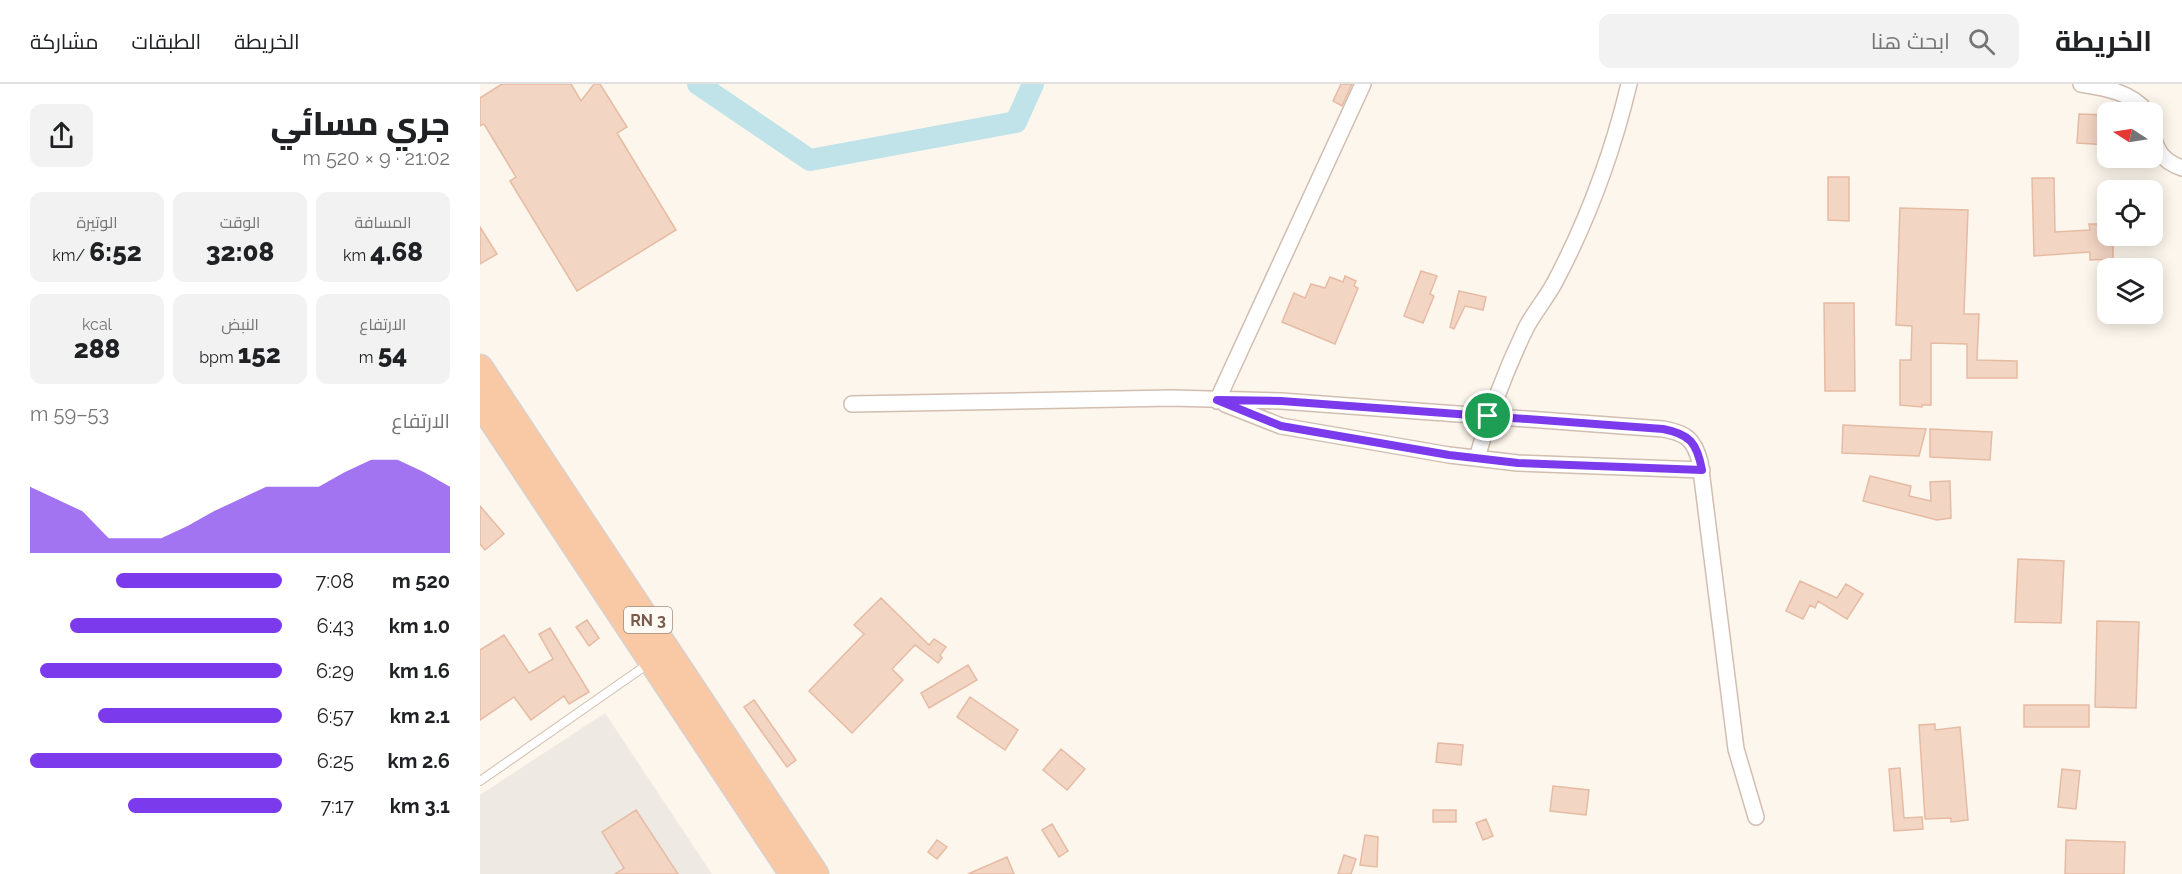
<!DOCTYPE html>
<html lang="ar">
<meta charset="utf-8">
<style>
:root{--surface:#fff;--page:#f2f2f2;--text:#202124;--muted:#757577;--line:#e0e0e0;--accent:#7c3aed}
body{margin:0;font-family:Raleway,Cairo,sans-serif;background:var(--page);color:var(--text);direction:rtl;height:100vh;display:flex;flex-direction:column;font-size:22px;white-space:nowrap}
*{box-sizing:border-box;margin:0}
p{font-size:20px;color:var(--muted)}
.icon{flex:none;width:33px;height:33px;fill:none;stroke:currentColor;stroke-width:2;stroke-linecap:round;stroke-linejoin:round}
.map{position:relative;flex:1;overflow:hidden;direction:ltr}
.side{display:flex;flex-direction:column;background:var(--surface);width:480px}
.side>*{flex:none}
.needle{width:39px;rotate:282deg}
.buttons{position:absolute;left:1617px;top:18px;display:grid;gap:12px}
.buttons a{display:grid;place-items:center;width:66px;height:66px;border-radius:12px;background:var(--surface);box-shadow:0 3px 15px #0003;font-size:30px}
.pin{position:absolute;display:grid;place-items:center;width:51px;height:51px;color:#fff;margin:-26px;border:3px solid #fff;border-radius:50%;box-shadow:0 2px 6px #0007}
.round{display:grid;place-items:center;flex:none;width:63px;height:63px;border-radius:12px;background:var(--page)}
.summary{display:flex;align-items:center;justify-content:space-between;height:102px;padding:0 30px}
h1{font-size:33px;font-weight:800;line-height:45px}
.stats{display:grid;grid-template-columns:repeat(3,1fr);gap:9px;height:102px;padding:6px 30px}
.stats div{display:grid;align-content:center;border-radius:12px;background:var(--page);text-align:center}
.stats b{font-size:26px;font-weight:800}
.stats small{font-size:16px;font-weight:400}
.stats p{font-size:16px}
.chart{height:168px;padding:12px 30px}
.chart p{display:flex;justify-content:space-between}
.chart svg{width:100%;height:108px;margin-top:6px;fill:var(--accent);opacity:.7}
ul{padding:0 30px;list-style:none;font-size:20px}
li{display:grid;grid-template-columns:96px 72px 1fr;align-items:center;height:45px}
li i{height:15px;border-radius:8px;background:var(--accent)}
header{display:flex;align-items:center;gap:36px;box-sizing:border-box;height:84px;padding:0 30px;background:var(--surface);border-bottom:2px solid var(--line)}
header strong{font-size:28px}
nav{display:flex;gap:33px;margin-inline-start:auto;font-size:21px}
.search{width:420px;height:54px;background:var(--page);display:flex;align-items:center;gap:15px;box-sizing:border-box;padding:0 21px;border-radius:12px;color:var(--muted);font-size:22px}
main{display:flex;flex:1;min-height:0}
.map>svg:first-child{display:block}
.industrial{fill:#efe9e4}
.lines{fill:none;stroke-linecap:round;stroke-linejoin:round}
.river{stroke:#bfe3e8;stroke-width:22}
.building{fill:#f3d5c3;stroke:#e6bba3;stroke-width:1.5}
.service-casing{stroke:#d1beb0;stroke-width:10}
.minor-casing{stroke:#d1beb0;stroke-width:18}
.trunk-casing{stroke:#dad1cd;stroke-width:27}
.service{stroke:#fff;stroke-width:8}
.minor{stroke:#fff;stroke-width:15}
.trunk{stroke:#f9c8a4;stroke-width:24}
.route-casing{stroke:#fff;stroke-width:12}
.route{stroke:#7c3aed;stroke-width:8}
.labels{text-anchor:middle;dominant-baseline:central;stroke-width:4.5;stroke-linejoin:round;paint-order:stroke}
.shield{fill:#fffaf3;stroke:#a28b7f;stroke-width:1.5}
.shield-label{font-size:16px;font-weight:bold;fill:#7a5c4d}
</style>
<header>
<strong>الخريطة</strong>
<div class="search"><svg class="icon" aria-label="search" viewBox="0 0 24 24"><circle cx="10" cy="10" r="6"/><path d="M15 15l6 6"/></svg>ابحث هنا</div>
<nav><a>الخريطة</a><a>الطبقات</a><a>مشاركة</a></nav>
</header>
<main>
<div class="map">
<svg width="1702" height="790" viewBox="0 0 1702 790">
<rect width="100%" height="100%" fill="#fdf6ec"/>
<!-- industrial -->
<path class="industrial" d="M 125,629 L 232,790 L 0,790 L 0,711 Z"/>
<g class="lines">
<!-- river -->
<path class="river" d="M 218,0 L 330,76 L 536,38 L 553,0"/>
</g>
<!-- building -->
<path class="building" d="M 22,0 L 91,0 L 101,17 L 114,0 L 120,0 L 147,43 L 137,49 L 196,146 L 97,207 L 30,97 L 36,93 L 4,40 L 0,42 L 0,14 Z
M 861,0 L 872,0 L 862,22 L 853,17 Z
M 1599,30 L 1628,31 L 1628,61 L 1597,59 Z
M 1348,93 L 1369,93 L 1369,137 L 1348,136 Z
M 1552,94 L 1574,94 L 1575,148 L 1610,146 L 1609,140 L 1628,140 L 1628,152 L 1633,152 L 1633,175 L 1610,176 L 1610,168 L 1554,172 Z
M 1420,124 L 1488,126 L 1484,230 L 1499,230 L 1497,276 L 1537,277 L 1537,294 L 1487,294 L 1487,260 L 1451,259 L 1451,321 L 1442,321 L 1442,323 L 1420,321 L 1420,276 L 1431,276 L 1432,242 L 1416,241 Z
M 0,143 L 17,170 L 0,180 Z
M 941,187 L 957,192 L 950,210 L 954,212 L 943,239 L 924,232 Z
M 865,192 L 876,197 L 874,202 L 878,204 L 855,260 L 802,238 L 814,209 L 825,214 L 831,200 L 845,204 L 850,193 L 863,198 Z
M 979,207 L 1006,213 L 1003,226 L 985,222 L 974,245 L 970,243 Z
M 1344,219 L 1374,219 L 1375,307 L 1345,307 Z
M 1363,341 L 1446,345 L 1439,372 L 1362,369 Z
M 1450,345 L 1512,348 L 1510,376 L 1450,373 Z
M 1390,392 L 1431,402 L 1429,412 L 1451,417 L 1450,398 L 1470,397 L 1471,434 L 1457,436 L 1383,417 Z
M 0,422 L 24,450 L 5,466 L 0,460 Z
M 1538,475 L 1584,477 L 1581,539 L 1535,538 Z
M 1320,497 L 1357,514 L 1366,500 L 1383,510 L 1367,535 L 1338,517 L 1335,524 L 1330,521 L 1323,535 L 1306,527 Z
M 401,514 L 449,561 L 454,555 L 466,563 L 460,571 L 462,574 L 458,579 L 435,561 L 412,585 L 423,596 L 372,649 L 329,607 L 384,550 L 374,541 Z
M 107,536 L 119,554 L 109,562 L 96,543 Z
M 1617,537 L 1659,538 L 1656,624 L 1615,623 Z
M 70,544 L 109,608 L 89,620 L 84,612 L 51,636 L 34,613 L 0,636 L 0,566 L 24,551 L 49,589 L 73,575 L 59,550 Z
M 488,581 L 497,596 L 449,624 L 441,609 Z
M 490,613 L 538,646 L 525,666 L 477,633 Z
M 274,616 L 316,676 L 307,683 L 264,623 Z
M 1544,621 L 1609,621 L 1609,643 L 1544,643 Z
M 1455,640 L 1455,646 L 1480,643 L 1488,736 L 1471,738 L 1471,734 L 1445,735 L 1439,641 Z
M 958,659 L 983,661 L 981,681 L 956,678 Z
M 581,665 L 605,685 L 587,706 L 563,686 Z
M 1420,684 L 1424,734 L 1442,733 L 1443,745 L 1414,747 L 1409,685 Z
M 1582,685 L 1600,687 L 1596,725 L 1578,723 Z
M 1073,702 L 1109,706 L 1106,731 L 1070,727 Z
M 156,726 L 198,790 L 135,790 L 144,784 L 122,748 Z
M 953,726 L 976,726 L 976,738 L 953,738 Z
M 1006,735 L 1013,752 L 1003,756 L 996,739 Z
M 572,740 L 588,767 L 579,773 L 562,746 Z
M 885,751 L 898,753 L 897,783 L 880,781 Z
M 457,756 L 467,763 L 457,775 L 448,768 Z
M 1586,756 L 1645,758 L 1644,790 L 1585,790 Z
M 864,771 L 876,775 L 871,790 L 858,790 Z
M 527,773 L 534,790 L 488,790 Z"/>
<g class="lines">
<defs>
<path id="service" d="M 0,697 L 168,580"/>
<path id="minor" d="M 1601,0 C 1626,4 1651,8 1667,28
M 1672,45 C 1675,66 1682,77 1702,84
M 737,317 L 883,0
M 372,320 L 692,314 L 801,317 L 1183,345 C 1206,349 1214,355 1220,378 L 1256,665 L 1276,733
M 745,320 L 801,342 L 969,371 L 1038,379 L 1222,386
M 997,374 C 1009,330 1025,288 1045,246 C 1053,229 1067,214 1076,196 C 1108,135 1133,67 1149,0"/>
<path id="trunk" d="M 0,283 L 336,790
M 0,319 L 312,790"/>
</defs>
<!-- service casing -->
<use href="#service" class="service-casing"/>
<!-- minor casing -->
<use href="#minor" class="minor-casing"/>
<!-- trunk casing -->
<use href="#trunk" class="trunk-casing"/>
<!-- service -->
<use href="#service" class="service"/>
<!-- minor -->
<use href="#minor" class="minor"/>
<!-- trunk -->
<use href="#trunk" class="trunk"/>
</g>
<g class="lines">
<defs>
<path id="route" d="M 737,316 L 801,317 L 1183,345 C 1210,350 1217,359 1222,386 L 1038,379 L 969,371 L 801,342 Z"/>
</defs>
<!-- route casing -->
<use href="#route" class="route-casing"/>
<!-- route -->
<use href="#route" class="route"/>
</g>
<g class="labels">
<!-- shield labels -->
<rect class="shield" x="144" y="523" width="48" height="26" rx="4.5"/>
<g class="shield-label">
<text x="168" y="536">RN 3</text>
</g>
</g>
</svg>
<div class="buttons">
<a><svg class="needle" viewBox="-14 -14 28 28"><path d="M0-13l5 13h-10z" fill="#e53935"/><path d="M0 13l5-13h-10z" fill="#757577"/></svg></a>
<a><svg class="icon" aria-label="locate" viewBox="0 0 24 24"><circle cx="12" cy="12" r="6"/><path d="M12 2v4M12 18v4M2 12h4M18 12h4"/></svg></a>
<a><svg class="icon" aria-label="layers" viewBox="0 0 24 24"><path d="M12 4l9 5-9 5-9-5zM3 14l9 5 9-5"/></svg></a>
</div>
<div class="pin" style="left:1008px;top:332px;background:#1e9e55"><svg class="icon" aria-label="arrive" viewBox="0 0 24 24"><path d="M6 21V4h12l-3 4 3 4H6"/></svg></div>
</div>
<section class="side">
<div class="summary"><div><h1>جري مسائي</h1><p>21:02 · 9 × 520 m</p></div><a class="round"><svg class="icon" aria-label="share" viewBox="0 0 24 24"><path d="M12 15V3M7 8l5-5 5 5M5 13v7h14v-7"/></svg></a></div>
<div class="stats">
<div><p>المسافة</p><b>4.68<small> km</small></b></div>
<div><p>الوقت</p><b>32:08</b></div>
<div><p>الوتيرة</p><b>6:52<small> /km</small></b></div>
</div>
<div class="stats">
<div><p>الارتفاع</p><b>54<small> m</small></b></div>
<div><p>النبض</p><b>152<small> bpm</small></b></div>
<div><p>kcal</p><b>288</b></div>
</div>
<div class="chart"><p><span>الارتفاع</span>53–59 m</p>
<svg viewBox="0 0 160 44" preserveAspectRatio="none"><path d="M0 44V17L10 22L20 27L30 38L40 38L50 38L60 33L70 27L80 22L90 17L100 17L110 17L120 11L130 6L140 6L150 11L160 17V44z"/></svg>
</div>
<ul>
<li><b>520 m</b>7:08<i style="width:66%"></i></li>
<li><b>1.0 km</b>6:43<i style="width:84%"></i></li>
<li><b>1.6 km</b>6:29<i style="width:96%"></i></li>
<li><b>2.1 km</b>6:57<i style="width:73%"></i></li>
<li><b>2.6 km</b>6:25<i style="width:100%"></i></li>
<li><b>3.1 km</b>7:17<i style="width:61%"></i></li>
</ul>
</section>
</main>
